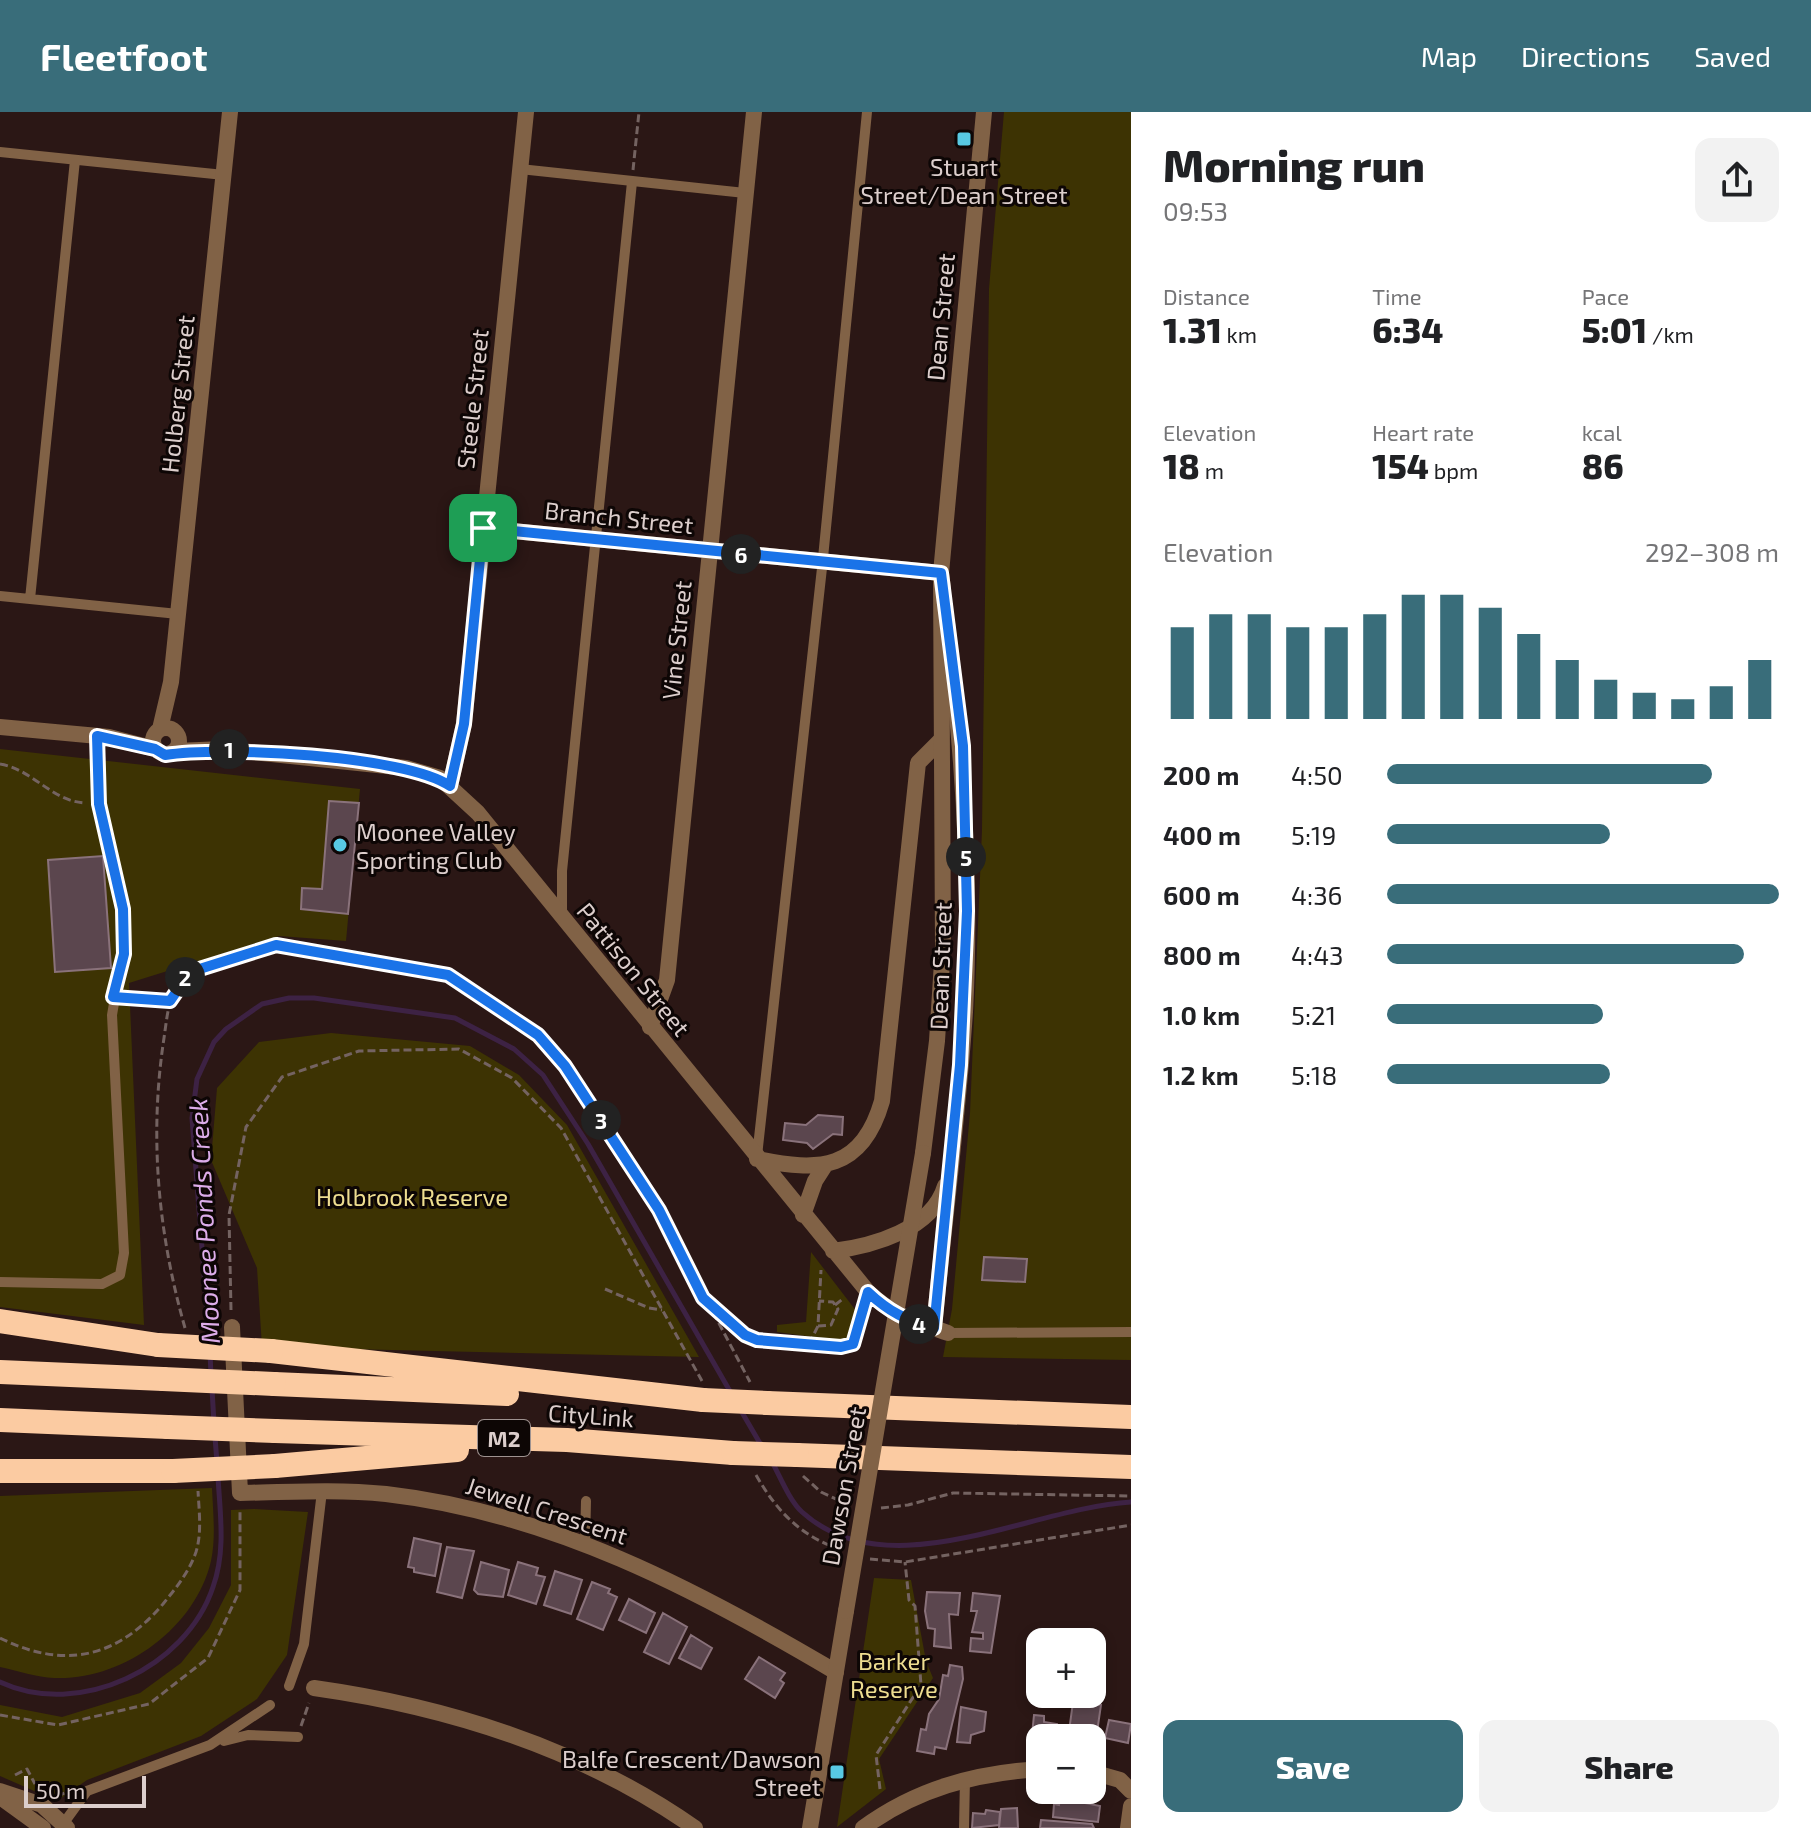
<!DOCTYPE html>
<meta charset="utf-8">
<style>
:root{--surface:#fff;--page:#f2f2f2;--text:#202124;--muted:#757577;--accent:#396d7a}
body{margin:0;font-family:"Exo 2",sans-serif;background:var(--page);color:var(--text);height:100vh;display:flex;flex-direction:column;font-size:30px;white-space:nowrap}
*{box-sizing:border-box;margin:0}
p{font-size:26px;color:var(--muted)}
.icon{flex:none;width:44px;height:44px;fill:none;stroke:currentColor;stroke-width:2;stroke-linecap:round;stroke-linejoin:round}
.map{position:relative;flex:1;overflow:hidden}
.panel{display:flex;flex-direction:column;background:var(--surface);width:680px}
.panel>*{flex:none}
.tools{position:absolute;left:1026px;top:1516px;display:grid;gap:16px}
.tools a{display:grid;place-items:center;width:80px;height:80px;border-radius:16px;background:var(--surface);box-shadow:0 4px 12px #0003;font-size:40px}
.scale{position:absolute;left:24px;bottom:20px;width:122px;box-sizing:border-box;padding-left:8px;border:4px solid #dccecc;border-top:0;font-size:22px;line-height:28px;white-space:nowrap;color:#dccecc;-webkit-text-stroke:6px #0d0605;paint-order:stroke}
.pin{position:absolute;display:grid;place-items:center;width:68px;height:68px;color:#fff;margin:-34px;border-radius:16px;box-shadow:0 4px 12px #0006}
.km{position:absolute;width:40px;height:40px;margin:-20px;border-radius:50%;background:#222;color:#fff;font-size:22px;line-height:40px;text-align:center}
.round{display:grid;place-items:center;flex:none;width:84px;height:84px;border-radius:16px;background:var(--page)}
.overview{display:flex;align-items:center;justify-content:space-between;height:136px;padding:0 32px}
h1{font-size:44px;font-weight:800;line-height:60px}
.stats{display:grid;grid-template-columns:repeat(3,1fr);gap:12px;height:136px;padding:8px 32px}
.stats div{display:grid;align-content:center}
.stats b{font-size:34px;font-weight:800}
.stats small{font-size:22px;font-weight:400}
.stats p{font-size:22px}
.chart{height:224px;padding:16px 32px}
.chart p{display:flex;justify-content:space-between}
.chart svg{width:100%;height:144px;margin-top:8px;stroke:var(--accent);stroke-width:6}
.button{display:flex;gap:16px;margin-top:auto;padding:16px 32px}
.button a{flex:1;height:92px;border-radius:16px;background:var(--accent);color:#fff;font-size:32px;font-weight:800;line-height:92px;text-align:center}
.button a+a{background:var(--page);color:var(--text)}
ul{padding:0 32px;list-style:none;font-size:26px}
li{display:grid;grid-template-columns:128px 96px 1fr;align-items:center;height:60px}
li i{height:20px;border-radius:10px;background:var(--accent)}
header{display:flex;align-items:center;gap:48px;box-sizing:border-box;height:112px;padding:0 40px;background:var(--accent);color:#fff}
header strong{font-size:38px}
nav{display:flex;gap:44px;margin-inline-start:auto;font-size:28px}
main{display:flex;flex:1;min-height:0}
.map>svg:first-child{display:block}
.green{fill:#3d3303}
.lines{fill:none;stroke-linecap:round;stroke-linejoin:round}
.stream{stroke:#3d2244;stroke-width:5}
.building{fill:#5b464e;stroke:#8a727b;stroke-width:2}
.path{stroke:#746361;stroke-width:3;stroke-dasharray:8 4;stroke-linecap:butt}
.service{stroke:#816246;stroke-width:10}
.minor{stroke:#816246;stroke-width:16}
.tertiary{stroke:#816246;stroke-width:16}
.motorway{stroke:#fbcba2;stroke-width:24}
.tertiary-bridge{stroke:#816246;stroke-width:16}
.motorway-bridge{stroke:#fbcba2;stroke-width:24}
.route-casing{stroke:#fff;stroke-width:16}
.route{stroke:#1a73e8;stroke-width:10}
.poi-dot{fill:#58c9e3;stroke:#0d0605;stroke-width:3}
.labels{text-anchor:middle;dominant-baseline:central;stroke-width:6;stroke-linejoin:round;paint-order:stroke}
.shield{fill:#0d0605;stroke:#9e9290;stroke-width:2}
.shield-label{font-size:22px;font-weight:bold;fill:#dccecc}
.poi-label{font-size:24px;fill:#dccecc;stroke:#0d0605}
.street-label{font-size:24px;fill:#dccecc;stroke:#0d0605}
.park-label{font-size:24px;fill:#eedd90;stroke:#0d0605}
.water-label{font-size:26px;font-style:italic;fill:#dcace9;stroke:#0d0605}
</style>
<header>
<strong>Fleetfoot</strong>
<nav><a>Map</a><a>Directions</a><a>Saved</a></nav>
</header>
<main>
<div class="map">
<svg width="1131" height="1716" viewBox="0 0 1131 1716">
<rect width="100%" height="100%" fill="#2b1715"/>
<!-- green -->
<path class="green" d="M 1004,0 L 1131,0 L 1131,1248 L 943,1245 L 952,1197 L 970,1001 L 982,718 L 989,177 Z
M 0,637 L 360,677 L 346,829 L 279,824 L 129,871 L 144,1213 L 0,1195 Z
M 331,921 L 470,934 L 519,963 L 567,1013 L 699,1245 L 262,1235 L 257,1156 L 211,1048 L 217,976 L 259,930 Z
M 811,1140 L 857,1200 L 850,1230 L 777,1220 L 777,1213 L 806,1210 Z
M 212,1376 C 213,1400 216,1426 211,1449 C 195,1517 122,1569 54,1566 C 37,1565 18,1559 0,1555 L 0,1384 Z
M 254,1397 L 308,1400 L 287,1543 L 257,1587 L 201,1624 L 87,1668 L 57,1689 L 0,1664 L 0,1593 L 62,1605 L 140,1581 L 181,1551 L 209,1516 L 231,1473 L 231,1398 Z
M 874,1466 L 911,1468 L 926,1549 L 933,1566 L 879,1647 L 886,1677 L 837,1715 Z"/>
<g class="lines">
<!-- stream -->
<path class="stream" d="M 209,1227 L 192,1006 L 197,967 L 214,930 L 226,917 L 262,892 L 289,886 L 314,886 L 455,906 L 514,937 L 543,963 L 588,1032 L 731,1281
M 210,1241 L 211,1263
M 212,1277 L 214,1311
M 740,1297 L 761,1333
M 215,1325 L 217,1351
M 771,1348 C 780,1364 789,1388 802,1400 C 888,1478 1030,1396 1131,1390
M 0,1570 C 79,1607 186,1556 213,1475 C 226,1439 220,1401 218,1365"/>
</g>
<!-- building -->
<path class="building" d="M 329,689 L 359,691 L 348,802 L 301,797 L 302,776 L 322,777 Z
M 103,744 L 111,856 L 55,860 L 48,748 Z
M 818,1003 L 843,1005 L 842,1023 L 833,1022 L 813,1037 L 807,1031 L 783,1028 L 785,1011 L 806,1013 Z
M 984,1145 L 1027,1147 L 1025,1170 L 982,1168 Z
M 414,1426 L 441,1432 L 435,1464 L 414,1460 L 414,1456 L 408,1455 Z
M 447,1435 L 474,1439 L 462,1486 L 437,1480 Z
M 481,1450 L 509,1458 L 503,1485 L 478,1482 L 474,1478 Z
M 518,1450 L 538,1456 L 536,1463 L 545,1465 L 536,1492 L 508,1483 Z
M 555,1459 L 582,1468 L 571,1502 L 544,1493 Z
M 592,1470 L 610,1477 L 608,1481 L 617,1485 L 603,1518 L 577,1507 Z
M 927,1480 L 960,1481 L 958,1503 L 949,1502 L 951,1536 L 934,1534 L 935,1517 L 928,1516 L 925,1499 Z
M 973,1481 L 1000,1484 L 991,1541 L 970,1539 L 971,1526 L 983,1527 L 983,1521 L 972,1520 L 977,1499 L 971,1499 Z
M 629,1487 L 655,1501 L 646,1521 L 619,1508 Z
M 663,1501 L 687,1515 L 669,1552 L 644,1540 Z
M 691,1523 L 712,1536 L 701,1557 L 679,1546 Z
M 759,1545 L 785,1561 L 780,1568 L 784,1571 L 775,1586 L 745,1567 Z
M 950,1553 L 962,1555 L 963,1567 L 946,1637 L 935,1635 L 934,1642 L 917,1639 L 921,1617 L 926,1618 L 929,1602 L 939,1587 L 943,1563 L 948,1564 Z
M 1073,1590 L 1101,1593 L 1096,1627 L 1069,1619 Z
M 961,1595 L 986,1600 L 984,1619 L 971,1623 L 970,1631 L 957,1630 Z
M 1034,1603 L 1044,1604 L 1044,1610 L 1057,1612 L 1056,1623 L 1032,1623 Z
M 1109,1608 L 1131,1612 L 1128,1631 L 1105,1626 Z
M 1060,1686 L 1100,1694 L 1098,1710 L 1053,1705 L 1054,1692 L 1059,1693 Z
M 1017,1696 L 1018,1716 L 999,1716 L 1001,1697 Z
M 986,1698 L 1000,1700 L 999,1713 L 972,1716 L 973,1701 L 985,1702 Z
M 1041,1708 L 1092,1712 L 1094,1716 L 1040,1716 Z"/>
<g class="lines">
<!-- path -->
<path class="path" d="M 633,58 L 639,0
M 0,652 C 34,658 51,689 85,691
M 129,886 L 169,889
M 605,1177 L 649,1196 L 662,1198
M 706,1189 L 745,1223 L 757,1228 L 841,1235 L 853,1232 L 863,1195
M 835,1193 L 844,1186
M 231,1198 L 229,1103 L 246,1015 L 282,965 L 359,939 L 459,937 L 512,966 L 561,1016 L 702,1269
M 818,1214 L 831,1213 L 838,1197 L 833,1190 L 819,1189
M 185,1216 C 158,1121 149,1024 164,926 C 167,906 168,885 181,868 C 198,847 269,833 296,834 L 448,863 L 538,923 L 565,954 L 659,1098 L 750,1270
M 809,1232 L 818,1214 L 821,1158
M 756,1363 C 776,1398 801,1425 840,1437
M 803,1364 L 821,1380 L 849,1393
M 881,1396 L 908,1393 L 953,1381 L 1131,1384
M 870,1447 L 905,1450 L 1131,1413
M 0,1526 C 64,1558 117,1546 163,1492 C 176,1476 189,1460 196,1440 C 202,1421 199,1398 198,1379
M 0,1603 L 58,1613 L 149,1592 L 208,1546 L 240,1478 L 240,1397
M 301,1614 L 309,1591
M 15,1663 L 27,1657 L 35,1672
M 880,1677 L 876,1643 L 921,1573 L 915,1494 L 909,1488 L 905,1450
M 57,1684 L 72,1678"/>
<!-- service -->
<path class="service" d="M 0,40 L 224,63
M 520,57 L 745,81
M 0,484 L 178,502
M 30,487 L 75,48
M 562,804 L 562,759 L 632,70
M 757,1044 L 822,456 L 867,0
M 0,1170 L 102,1172 L 120,1163 L 124,1141 L 112,903 L 125,827 L 119,769 L 99,692 L 97,624
M 948,1221 L 1131,1220
M 585,1432 L 586,1389
M 289,1574 L 304,1532 L 322,1379
M 224,1629 L 248,1623 L 298,1625
M 61,1715 L 87,1679 L 210,1633 L 270,1593
M 964,1716 L 965,1666"/>
<!-- minor -->
<path class="minor" d="M 483,416 L 941,461 L 943,476
M 0,615 L 109,625 L 155,637
M153 629a13 13 0 1 1 26 0a13 13 0 1 1-26 0Z
M 160,617 L 171,570 L 230,0
M 176,639 L 223,637 L 406,656 L 440,666 L 478,701 L 868,1180 C 892,1203 917,1210 948,1221
M 450,674 L 464,612 L 526,0
M 650,915 L 667,868 L 754,0
M 757,1047 C 819,1060 862,1059 882,989 L 918,651 L 940,629
M 803,1103 L 815,1069 L 824,1055
M 833,1139 C 872,1134 932,1118 945,1074
M 232,1215 L 240,1381 C 288,1380 338,1377 386,1382 C 551,1401 696,1477 836,1560
M 934,1216 C 944,1111 958,1005 965,900 C 972,769 963,640 947,511
M 314,1576 C 449,1595 582,1637 695,1716
M 1092,1660 L 1120,1668 L 1131,1679
M 0,1679 L 42,1693 L 67,1716
M 0,1685 L 43,1716
M 863,1716 C 916,1677 975,1661 1040,1657
M 1128,1716 L 1131,1694"/>
<!-- tertiary -->
<path class="tertiary" d="M 923,1041 L 937,929 L 943,834 L 941,461 L 984,0
M 810,1716 L 846,1499"/>
<!-- motorway -->
<path class="motorway" d="M 0,1209 L 158,1233
M 271,1239 L 703,1288
M 0,1260 L 163,1267
M 274,1272 L 507,1282
M 767,1291 L 1131,1305
M 0,1308 L 168,1315
M 275,1319 L 567,1328 L 733,1341
M 797,1343 L 1131,1355
M 275,1354 L 457,1338
M 0,1359 L 173,1359"/>
<!-- tertiary-bridge -->
<path class="tertiary-bridge" d="M 846,1499 L 923,1041"/>
<!-- motorway-bridge -->
<path class="motorway-bridge" d="M 158,1233 L 271,1239
M 163,1267 L 274,1272
M 703,1288 L 767,1291
M 168,1315 L 275,1319
M 733,1341 L 797,1343
M 173,1359 L 275,1354"/>
</g>
<g class="lines">
<defs>
<path id="route" d="M 483,416 L 941,461 L 963,634 L 967,799 L 960,953 L 934,1216 C 907,1209 888,1199 868,1180 L 853,1232 L 841,1235 L 757,1228 L 745,1223 L 703,1186 L 659,1098 L 565,954 L 538,923 L 448,863 L 276,833 L 190,860 L 170,889 L 113,885 L 124,842 L 123,797 L 99,692 L 97,624 L 155,637 L 165,643 C 220,634 405,643 450,674 L 464,612 Z"/>
</defs>
<!-- route casing -->
<use href="#route" class="route-casing"/>
<!-- route -->
<use href="#route" class="route"/>
</g>
<!-- markers -->
<g class="poi-dot">
<rect x="956" y="19" width="16" height="16" rx="4"/>
<circle cx="340" cy="733" r="8"/>
<rect x="829" y="1652" width="16" height="16" rx="4"/>
</g>
<g class="labels">
<!-- shield labels -->
<rect class="shield" x="478" y="1308" width="52" height="36" rx="6"/>
<g class="shield-label">
<text x="504" y="1326">M2</text>
</g>
<!-- poi labels -->
<g class="poi-label">
<text x="964" y="54">Stuart<tspan x="964" dy="28">Street/Dean Street</tspan></text>
<text x="356" y="719" text-anchor="start">Moonee Valley<tspan x="356" dy="28">Sporting Club</tspan></text>
<text x="821" y="1646" text-anchor="end">Balfe Crescent/Dawson<tspan x="821" dy="28">Street</tspan></text>
</g>
<!-- street labels -->
<g class="street-label">
<text transform="translate(940 205) rotate(-85)">Dean Street</text>
<text transform="translate(177 282) rotate(-84)">Holberg Street</text>
<text transform="translate(472 287) rotate(-84)">Steele Street</text>
<text transform="translate(619 405) rotate(6)">Branch Street</text>
<text transform="translate(676 528) rotate(-84)">Vine Street</text>
<text transform="translate(940 854) rotate(-88)">Dean Street</text>
<text transform="translate(634 857) rotate(51)">Pattison Street</text>
<text transform="translate(591 1303) rotate(4)">CityLink</text>
<text transform="translate(843 1374) rotate(-80)">Dawson Street</text>
<text transform="translate(547 1398) rotate(18)">Jewell Crescent</text>
</g>
<!-- park labels -->
<g class="park-label">
<text x="412" y="1084">Holbrook Reserve</text>
<text x="894" y="1548">Barker<tspan x="894" dy="28">Reserve</tspan></text>
</g>
<!-- water labels -->
<g class="water-label">
<text transform="translate(203 1109) rotate(-93)">Moonee Ponds Creek</text>
</g>
</g>
</svg>
<div class="tools">
<a>+</a>
<a>−</a>
</div>
<div class="scale">50 m</div>
<div class="pin" style="left:483px;top:416px;background:#1e9e55"><svg class="icon" aria-label="arrive" viewBox="0 0 24 24"><path d="M6 21V4h12l-3 4 3 4H6"/></svg></div>
<b class="km" style="left:229px;top:637px">1</b>
<b class="km" style="left:185px;top:865px">2</b>
<b class="km" style="left:601px;top:1008px">3</b>
<b class="km" style="left:919px;top:1212px">4</b>
<b class="km" style="left:966px;top:745px">5</b>
<b class="km" style="left:741px;top:442px">6</b>
</div>
<section class="panel">
<div class="overview"><div><h1>Morning run</h1><p>09:53</p></div><a class="round"><svg class="icon" aria-label="share" viewBox="0 0 24 24"><path d="M12 15V3M7 8l5-5 5 5M5 13v7h14v-7"/></svg></a></div>
<div class="stats">
<div><p>Distance</p><b>1.31<small> km</small></b></div>
<div><p>Time</p><b>6:34</b></div>
<div><p>Pace</p><b>5:01<small> /km</small></b></div>
</div>
<div class="stats">
<div><p>Elevation</p><b>18<small> m</small></b></div>
<div><p>Heart rate</p><b>154<small> bpm</small></b></div>
<div><p>kcal</p><b>86</b></div>
</div>
<div class="chart"><p><span>Elevation</span>292–308 m</p>
<svg viewBox="0 0 160 44" preserveAspectRatio="none"><path d="M5 44V16M15 44V12M25 44V12M35 44V16M45 44V16M55 44V12M65 44V6M75 44V6M85 44V10M95 44V18M105 44V26M115 44V32M125 44V36M135 44V38M145 44V34M155 44V26"/></svg>
</div>
<ul>
<li><b>200 m</b>4:50<i style="width:83%"></i></li>
<li><b>400 m</b>5:19<i style="width:57%"></i></li>
<li><b>600 m</b>4:36<i style="width:100%"></i></li>
<li><b>800 m</b>4:43<i style="width:91%"></i></li>
<li><b>1.0 km</b>5:21<i style="width:55%"></i></li>
<li><b>1.2 km</b>5:18<i style="width:57%"></i></li>
</ul>
<div class="button"><a>Save</a><a>Share</a></div>
</section>
</main>
